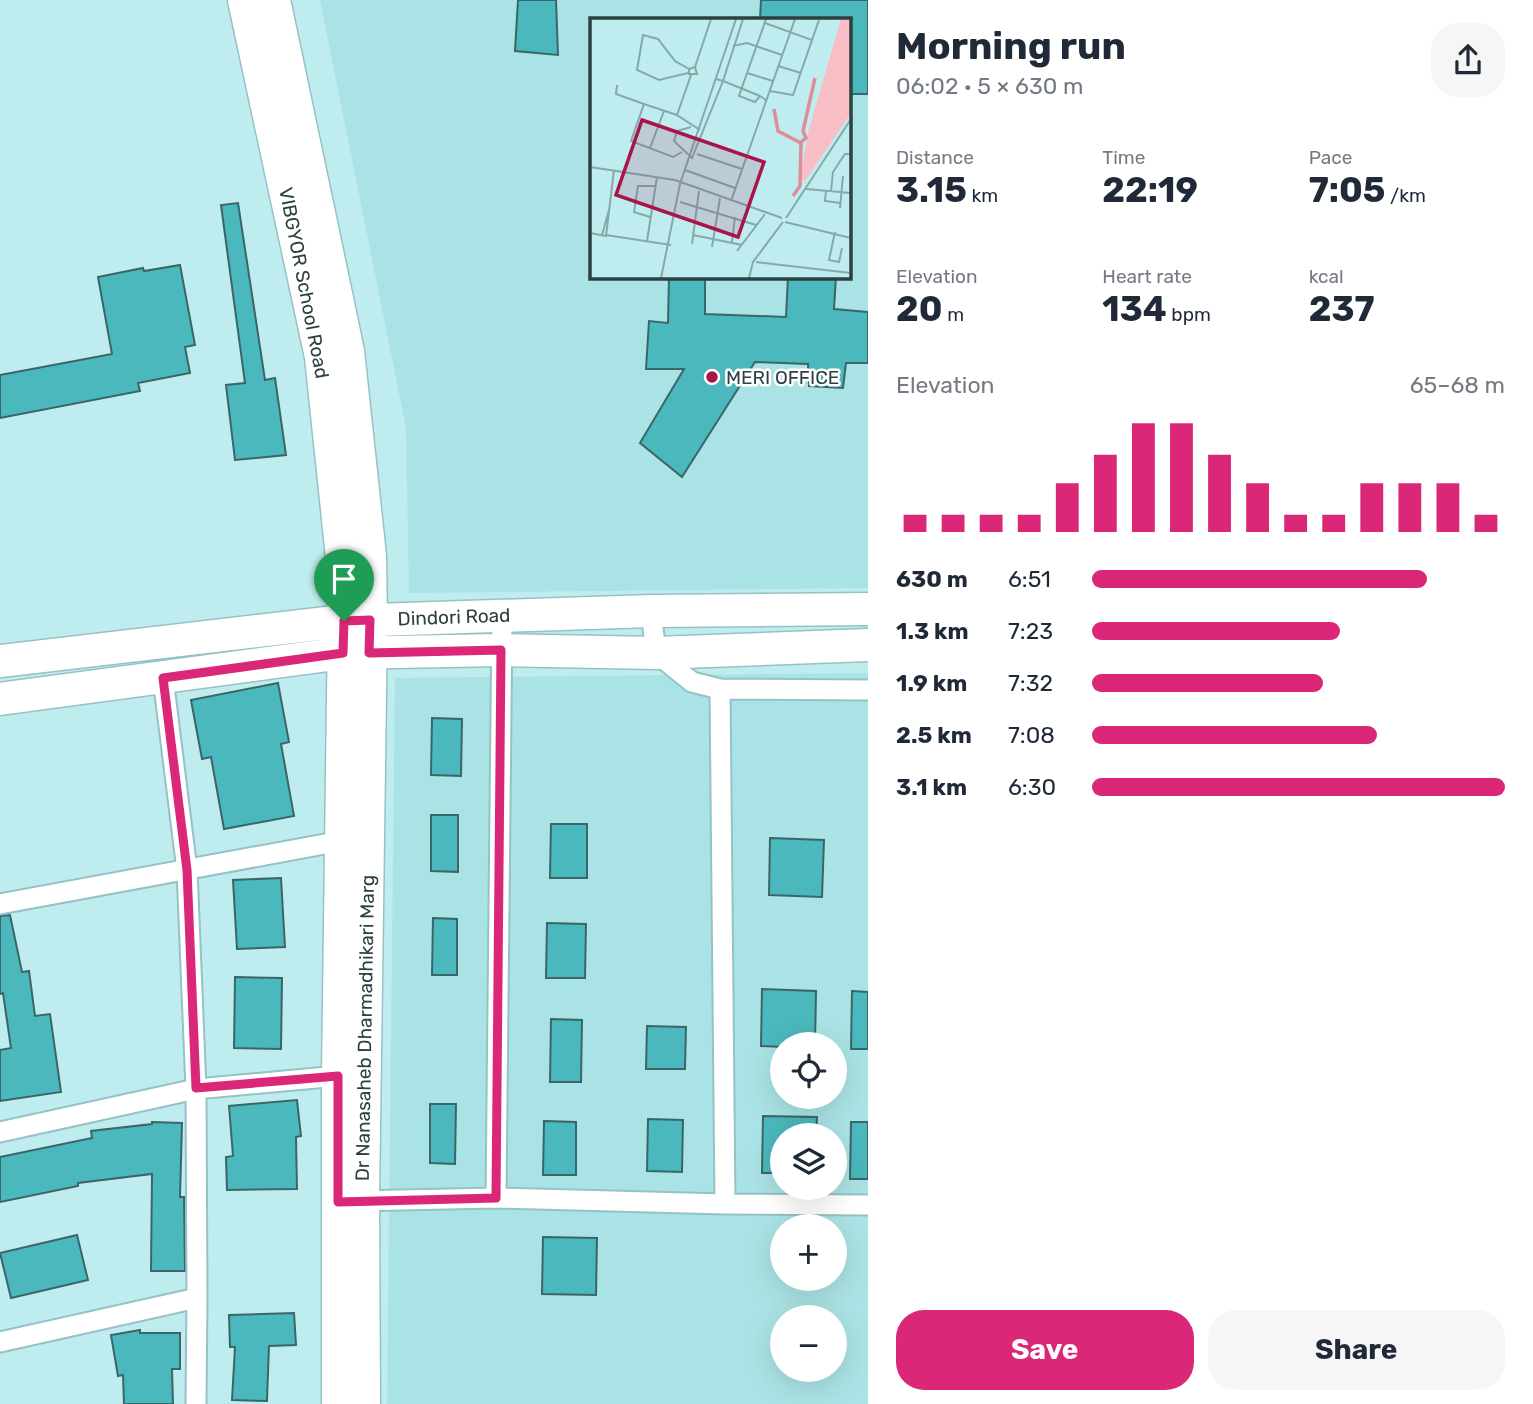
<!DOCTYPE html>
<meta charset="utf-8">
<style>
:root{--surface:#fff;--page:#f6f6f7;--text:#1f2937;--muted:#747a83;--accent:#db2777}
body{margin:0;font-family:Rubik,sans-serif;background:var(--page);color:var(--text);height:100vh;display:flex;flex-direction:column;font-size:26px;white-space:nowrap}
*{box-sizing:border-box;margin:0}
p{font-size:23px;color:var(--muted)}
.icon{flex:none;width:38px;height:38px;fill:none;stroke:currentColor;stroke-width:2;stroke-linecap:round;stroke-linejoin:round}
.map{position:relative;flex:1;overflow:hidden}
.side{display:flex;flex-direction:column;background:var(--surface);width:665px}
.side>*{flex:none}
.controls{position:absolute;left:770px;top:1032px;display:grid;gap:14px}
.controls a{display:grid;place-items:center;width:77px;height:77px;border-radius:50%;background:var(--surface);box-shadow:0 7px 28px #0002;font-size:35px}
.pin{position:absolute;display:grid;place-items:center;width:60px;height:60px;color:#fff;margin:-72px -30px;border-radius:50% 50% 50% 0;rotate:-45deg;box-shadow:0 0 7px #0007}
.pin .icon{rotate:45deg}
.round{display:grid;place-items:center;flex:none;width:74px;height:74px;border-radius:28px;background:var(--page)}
.overview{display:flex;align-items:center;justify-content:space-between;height:119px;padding:0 28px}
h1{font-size:38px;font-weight:700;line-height:52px}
.stats{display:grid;grid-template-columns:repeat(3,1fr);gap:10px;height:119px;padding:7px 28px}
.stats div{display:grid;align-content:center}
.stats b{font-size:35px;font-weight:700}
.stats small{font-size:19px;font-weight:400}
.stats p{font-size:19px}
.chart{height:196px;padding:14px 28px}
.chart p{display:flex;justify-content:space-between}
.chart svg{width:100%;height:126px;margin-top:7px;stroke:var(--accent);stroke-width:6}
.button{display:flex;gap:14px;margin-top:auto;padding:14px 28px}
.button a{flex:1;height:80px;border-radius:28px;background:var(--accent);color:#fff;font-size:28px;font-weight:700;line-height:80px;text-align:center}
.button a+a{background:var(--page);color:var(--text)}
ul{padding:0 28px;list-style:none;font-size:23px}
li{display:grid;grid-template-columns:112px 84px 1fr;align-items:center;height:52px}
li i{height:18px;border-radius:9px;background:var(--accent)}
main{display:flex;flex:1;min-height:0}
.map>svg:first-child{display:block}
.built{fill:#aae3e5;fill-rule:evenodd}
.building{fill:#4bb8bd;stroke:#3b6668;stroke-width:2}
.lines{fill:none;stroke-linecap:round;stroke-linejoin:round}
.minor-casing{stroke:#95c2c4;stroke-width:23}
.primary-casing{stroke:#95c2c4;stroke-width:35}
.minor{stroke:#fff;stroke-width:19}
.primary{stroke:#fff;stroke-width:32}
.route-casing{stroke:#fff;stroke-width:14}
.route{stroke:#db2777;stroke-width:9}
.poi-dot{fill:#a91548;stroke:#fff;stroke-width:2.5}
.labels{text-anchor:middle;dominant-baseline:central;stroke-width:5;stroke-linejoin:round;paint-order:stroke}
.street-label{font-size:19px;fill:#2d4040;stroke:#fff}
.poi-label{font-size:19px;fill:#2d4040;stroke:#fff;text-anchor:start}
.inset-river{fill:none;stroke:#de8e9b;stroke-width:3.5}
.inset-road{fill:none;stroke:#85a8a9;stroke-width:2}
.view{fill:#a91548;fill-opacity:0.15;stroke:#a91548;stroke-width:3.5}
.inset-edge{fill:none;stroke:#2d4040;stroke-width:3.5}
</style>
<main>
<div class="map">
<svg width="868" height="1404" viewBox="0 0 868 1404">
<rect width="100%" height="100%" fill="#bfedef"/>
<!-- built -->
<path class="built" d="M 320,0 L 868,0 L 868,588 L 409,593 L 406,428 ZM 592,19 L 849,19 L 849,276 L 592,276 Z
M 868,673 L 868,1404 L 387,1404 L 395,678 ZM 782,1045 L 835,1045 L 835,1097 L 782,1097 ZM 782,1136 L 835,1136 L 835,1188 L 782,1188 ZM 782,1227 L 835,1227 L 835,1279 L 782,1279 ZM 782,1318 L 835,1318 L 835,1370 L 782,1370 Z"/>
<!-- building -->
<path class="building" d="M 518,0 L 556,0 L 558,55 L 515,51 Z
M 761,0 L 868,0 L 868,94 L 849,94 L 849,19 L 760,19 Z
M 238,203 L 265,380 L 275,378 L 286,455 L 235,460 L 226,385 L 245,383 L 221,205 Z
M 180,265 L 195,345 L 185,347 L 190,373 L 138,383 L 140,391 L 0,418 L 0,375 L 112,354 L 98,277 L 143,268 L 144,271 Z
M 669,276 L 705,276 L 705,314 L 786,317 L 788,276 L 836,276 L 834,309 L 868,312 L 868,363 L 846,363 L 843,388 L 809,386 L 808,364 L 755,362 L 682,477 L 640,443 L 684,369 L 646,369 L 649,321 L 668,323 Z
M 278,683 L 289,742 L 281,744 L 294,816 L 224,829 L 211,757 L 202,759 L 191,700 Z
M 432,718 L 462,719 L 461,776 L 431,775 Z
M 431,815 L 458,815 L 458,872 L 431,871 Z
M 551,824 L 587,824 L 587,878 L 550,878 Z
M 770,838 L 824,840 L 822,897 L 769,895 Z
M 281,878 L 285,947 L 237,949 L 233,880 Z
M 10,915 L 22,972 L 29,971 L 35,1016 L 50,1014 L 61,1092 L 0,1101 L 0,1050 L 11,1048 L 3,993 L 0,994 L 0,916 Z
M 433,918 L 457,919 L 457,975 L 432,975 Z
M 547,923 L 586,924 L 585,978 L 546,978 Z
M 235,977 L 282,978 L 281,1049 L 234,1048 Z
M 762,989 L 816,991 L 815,1045 L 782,1045 L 782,1047 L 761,1046 Z
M 852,991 L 868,992 L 868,1049 L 851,1049 Z
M 551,1019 L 582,1020 L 581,1082 L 550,1082 Z
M 647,1026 L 686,1027 L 685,1069 L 646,1069 Z
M 297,1100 L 301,1136 L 296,1137 L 297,1189 L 227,1190 L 226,1157 L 233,1156 L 229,1106 Z
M 430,1104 L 456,1104 L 455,1164 L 430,1163 Z
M 763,1116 L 817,1117 L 816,1136 L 782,1136 L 782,1173 L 762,1173 Z
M 648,1119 L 683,1120 L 682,1172 L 647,1171 Z
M 544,1121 L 576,1122 L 576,1175 L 543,1175 Z
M 152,1122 L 182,1123 L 180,1197 L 184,1197 L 185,1271 L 151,1271 L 152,1174 L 78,1183 L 78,1186 L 0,1202 L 0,1157 L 92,1138 L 91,1131 L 152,1124 Z
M 851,1122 L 868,1122 L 868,1179 L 850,1179 Z
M 77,1235 L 88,1280 L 11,1298 L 0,1253 Z
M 543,1237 L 597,1238 L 596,1295 L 542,1294 Z
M 294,1313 L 296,1345 L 269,1346 L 267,1401 L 232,1400 L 235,1347 L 230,1347 L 229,1315 Z
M 140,1330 L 140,1333 L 180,1333 L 180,1369 L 172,1369 L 173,1404 L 124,1404 L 123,1375 L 118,1376 L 111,1335 Z"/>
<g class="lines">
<defs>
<path id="minor" d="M 651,611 L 656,653 L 692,682 L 720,689 L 868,690
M 163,678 L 187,870 L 196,1089 L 197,1298 L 196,1404
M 720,689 L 725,1204
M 0,904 L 341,841
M 0,1132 L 196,1089 L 338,1076
M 496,1198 L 502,616
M 353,1201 L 496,1198 L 725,1204 L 868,1205
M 0,1342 L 197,1298"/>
<path id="primary" d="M 244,0 L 321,357 L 342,557 L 344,621 L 338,1076 L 338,1404
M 274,0 L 348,351 L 370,556 L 371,620 L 363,1201 L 364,1404
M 0,661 L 344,621 L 651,611 L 868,609
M 0,699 L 343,653 L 501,650 L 656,653 L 868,645"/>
</defs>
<!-- minor casing -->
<use href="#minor" class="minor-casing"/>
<!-- primary casing -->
<use href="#primary" class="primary-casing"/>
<!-- minor -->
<use href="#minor" class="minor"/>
<!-- primary -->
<use href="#primary" class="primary"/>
</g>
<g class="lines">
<defs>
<path id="route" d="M 370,620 L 369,653 L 501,650 L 496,1198 L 338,1202 L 338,1076 L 196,1088 L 187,870 L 163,678 L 343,653 L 344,621 Z"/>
</defs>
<!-- route casing -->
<use href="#route" class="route-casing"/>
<!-- route -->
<use href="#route" class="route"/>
</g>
<!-- markers -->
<circle class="poi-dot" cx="712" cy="377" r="7"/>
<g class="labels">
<!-- street labels -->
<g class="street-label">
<text transform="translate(304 283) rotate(79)">VIBGYOR School Road</text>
<text transform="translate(454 617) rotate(-2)">Dindori Road</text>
<text transform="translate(365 1028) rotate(-89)">Dr Nanasaheb Dharmadhikari Marg</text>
</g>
<!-- poi labels -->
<g class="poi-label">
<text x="726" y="377">MERI OFFICE</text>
</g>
</g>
<!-- overview -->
<g transform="translate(590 18)">
<rect width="261" height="261" fill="#bfedef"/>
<path d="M 251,1 L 261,1 L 261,95 L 215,163 L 210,160 L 219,111 Z" fill="#f8bec6"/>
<path class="inset-river" d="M 184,91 L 188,113 L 211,125 L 210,168 L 203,178M 211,124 L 216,120 L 213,113 L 225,60"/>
<path class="inset-road" d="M 153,1 L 133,63 L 170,78M 176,1 L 149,78 L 165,84 L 170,78 L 176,82M 175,5 L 222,22 L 203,77 L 180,73M 222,22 L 229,2M 143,28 L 157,25 L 192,37M 188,48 L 211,55M 105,49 L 121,1M 98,55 L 69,62 L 47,52 L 53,17 L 68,21 L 85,43 L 99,51 L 99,56 L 107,56 L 105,49 L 99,51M 157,55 L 183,63M 101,57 L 87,97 L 110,112M 27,67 L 26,76 L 54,86M 87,97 L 54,86 L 41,123 L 83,139 L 92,134M 101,109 L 87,113 L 84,123 L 102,140 L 133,63 L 126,61M 60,130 L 74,93M 107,136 L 152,151M 0,149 L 85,162 L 192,200M 95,152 L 145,170M 216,171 L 261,175M 236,173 L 235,183 L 250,185M 241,173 L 243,154 L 255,136 L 261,136M 141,183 L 205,1M 90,184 L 166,207M 250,190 L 253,158M 60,199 L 44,194 L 48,168 L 66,168M 196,200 L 261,101M 195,204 L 261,220M 245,214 L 239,242 L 249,244 L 252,230M 0,215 L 16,218 L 24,152M 12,217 L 19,192M 16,217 L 81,227M 103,217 L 152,227M 57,223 L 67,159M 142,224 L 145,199M 102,226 L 109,173M 122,229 L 130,180M 147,233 L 175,196M 166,244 L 261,255M 71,260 L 90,166 L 146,1M 159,260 L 163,244 L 193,204"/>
<path class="view" d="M 52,102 L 174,144 L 148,219 L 26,177 Z"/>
<rect width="261" height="261" class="inset-edge"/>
</g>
</svg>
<div class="controls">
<a><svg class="icon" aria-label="locate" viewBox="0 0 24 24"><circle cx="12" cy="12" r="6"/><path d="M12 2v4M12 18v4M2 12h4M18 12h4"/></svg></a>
<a><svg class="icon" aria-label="layers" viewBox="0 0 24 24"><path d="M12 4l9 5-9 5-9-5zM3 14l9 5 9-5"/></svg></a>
<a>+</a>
<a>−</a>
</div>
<div class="pin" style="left:344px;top:621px;background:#1e9e55"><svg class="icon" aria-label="arrive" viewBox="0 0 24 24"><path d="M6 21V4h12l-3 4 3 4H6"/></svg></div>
</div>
<section class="side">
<div class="overview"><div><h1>Morning run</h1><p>06:02 · 5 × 630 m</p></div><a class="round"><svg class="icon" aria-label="share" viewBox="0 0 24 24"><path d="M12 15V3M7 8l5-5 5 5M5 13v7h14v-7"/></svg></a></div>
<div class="stats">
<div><p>Distance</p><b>3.15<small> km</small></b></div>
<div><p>Time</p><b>22:19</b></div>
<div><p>Pace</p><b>7:05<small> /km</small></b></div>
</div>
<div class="stats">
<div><p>Elevation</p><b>20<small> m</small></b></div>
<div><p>Heart rate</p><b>134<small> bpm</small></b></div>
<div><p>kcal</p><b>237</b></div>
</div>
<div class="chart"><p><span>Elevation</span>65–68 m</p>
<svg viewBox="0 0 160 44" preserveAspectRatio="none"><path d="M5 44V38M15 44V38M25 44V38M35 44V38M45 44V27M55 44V17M65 44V6M75 44V6M85 44V17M95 44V27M105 44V38M115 44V38M125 44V27M135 44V27M145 44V27M155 44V38"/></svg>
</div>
<ul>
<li><b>630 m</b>6:51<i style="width:81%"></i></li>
<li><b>1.3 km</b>7:23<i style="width:60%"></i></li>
<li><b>1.9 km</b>7:32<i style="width:56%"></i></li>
<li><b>2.5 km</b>7:08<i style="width:69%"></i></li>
<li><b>3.1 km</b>6:30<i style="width:100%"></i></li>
</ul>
<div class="button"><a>Save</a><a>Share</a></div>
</section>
</main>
